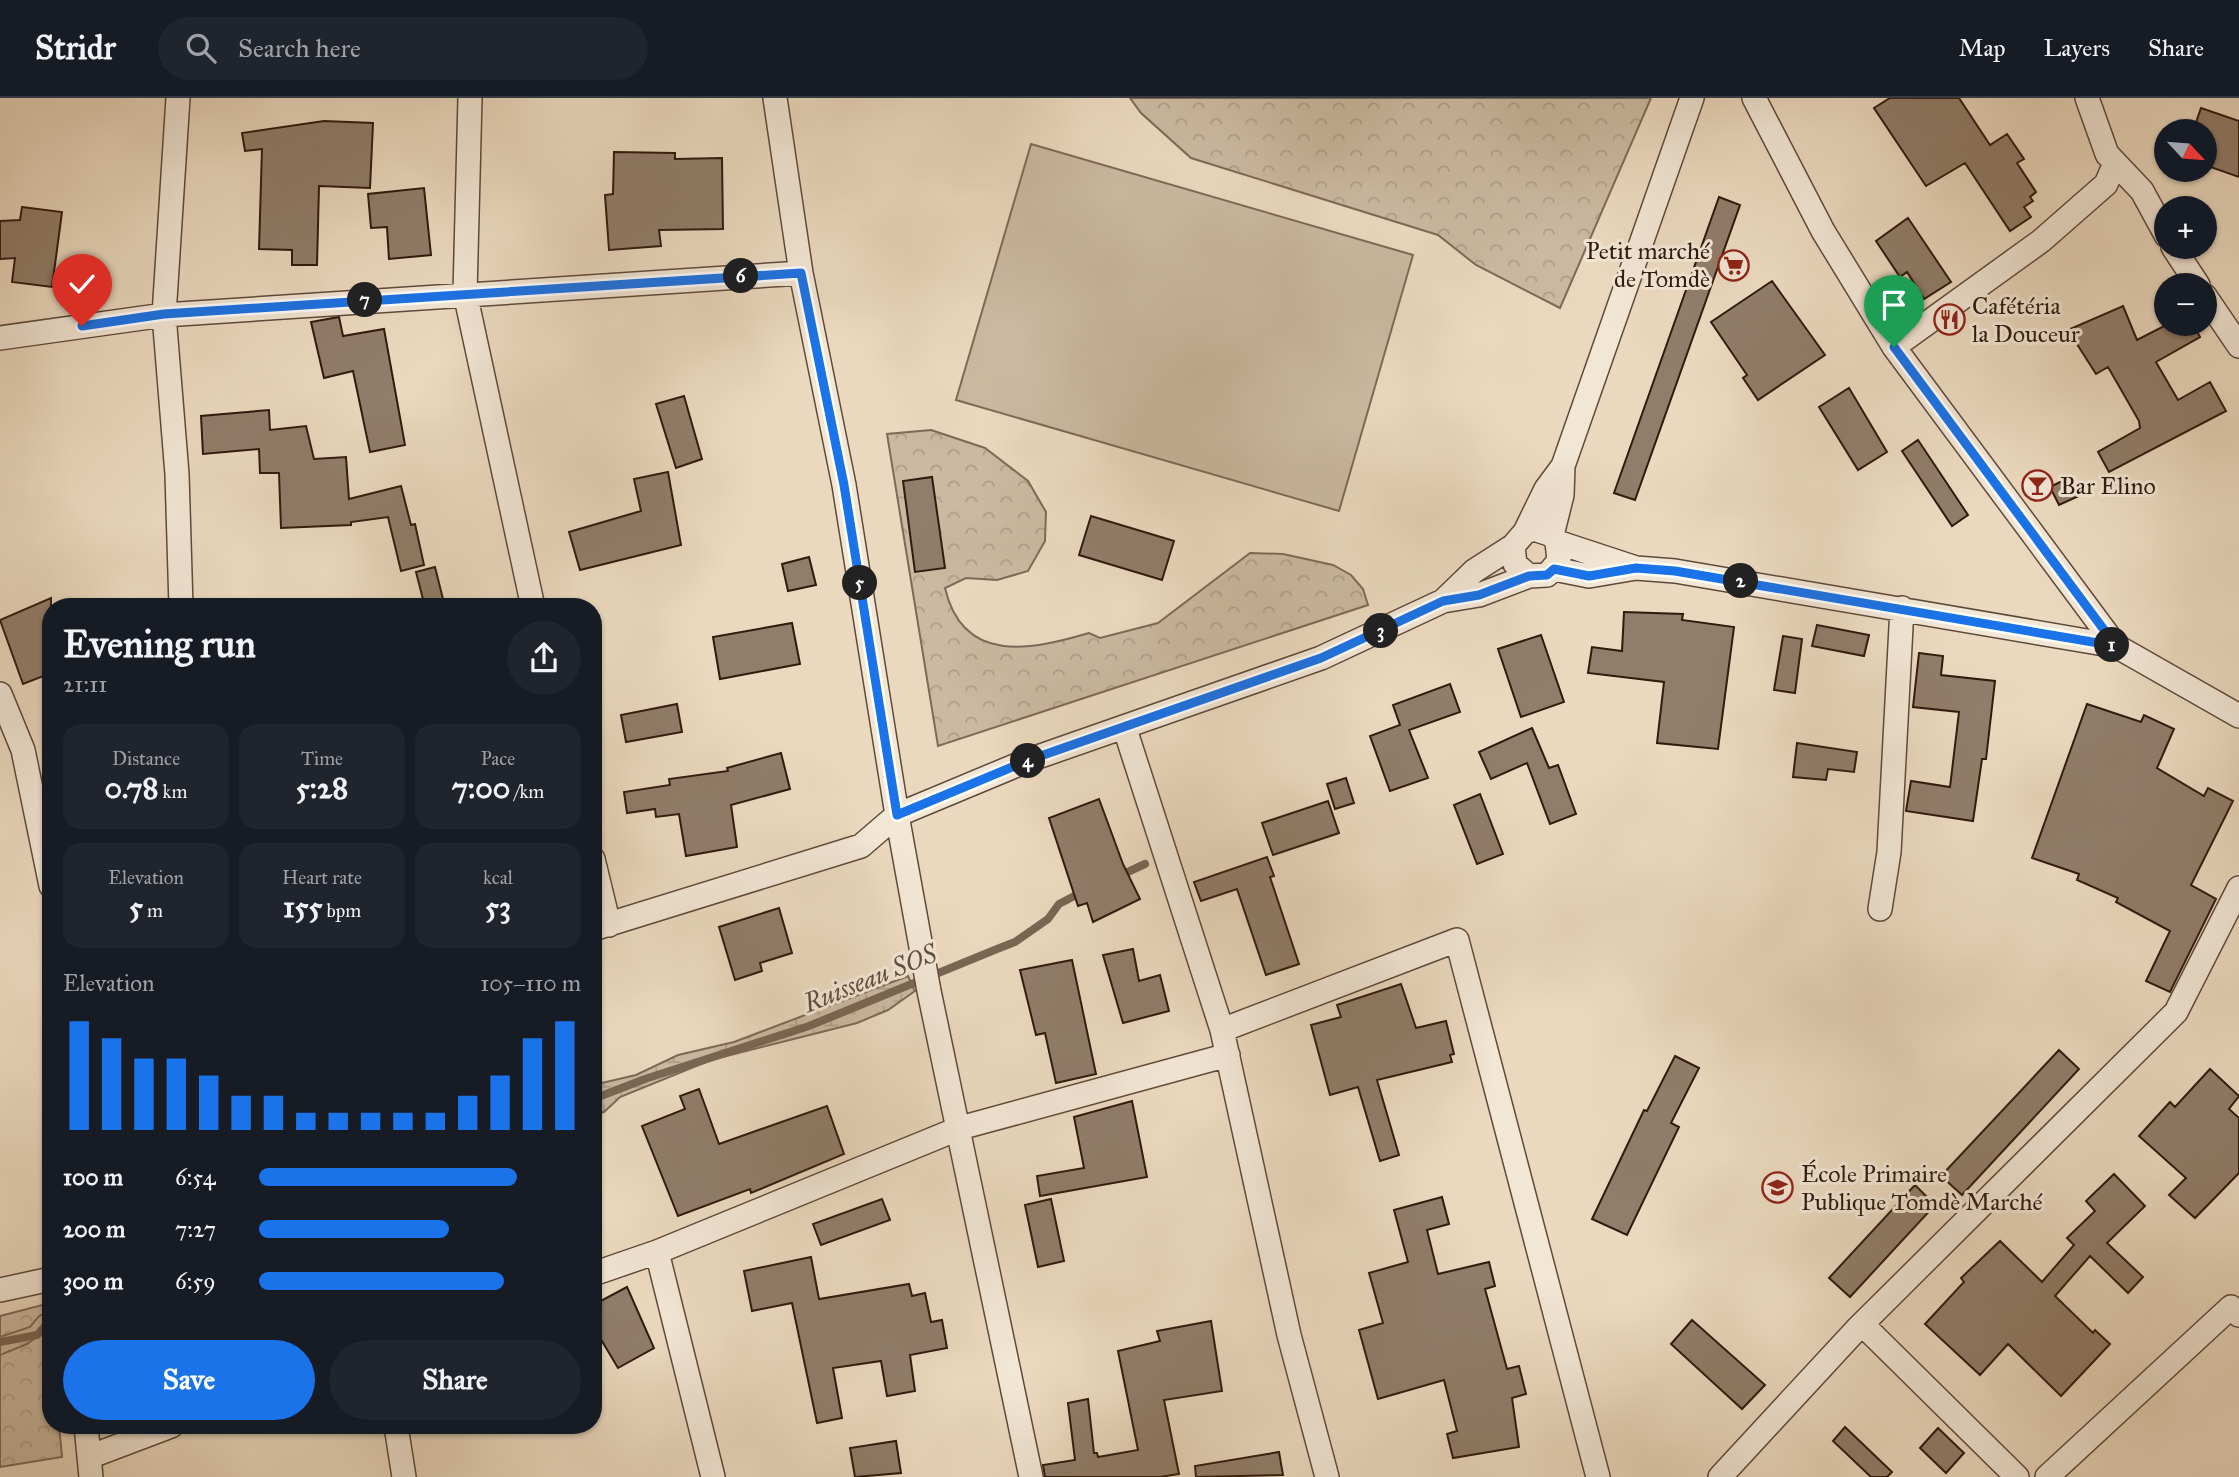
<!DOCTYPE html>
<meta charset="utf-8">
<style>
:root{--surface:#171b24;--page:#20242c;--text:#f1f3f6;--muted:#9ea1a6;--line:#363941;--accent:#1a73e8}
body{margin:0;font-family:"IM FELL Great Primer",serif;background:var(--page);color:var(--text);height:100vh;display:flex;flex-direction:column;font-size:26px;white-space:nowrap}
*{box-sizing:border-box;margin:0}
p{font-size:23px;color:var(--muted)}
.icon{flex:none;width:38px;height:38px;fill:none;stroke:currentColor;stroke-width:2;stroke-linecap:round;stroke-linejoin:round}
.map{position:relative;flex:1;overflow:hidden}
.panel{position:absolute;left:42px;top:500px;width:560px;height:836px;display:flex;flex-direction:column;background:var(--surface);border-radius:28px;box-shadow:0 2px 5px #0004}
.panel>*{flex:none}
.needle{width:46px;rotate:116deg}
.tools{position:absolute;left:2154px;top:21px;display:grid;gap:14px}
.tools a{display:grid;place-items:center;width:63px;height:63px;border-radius:50%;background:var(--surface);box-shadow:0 2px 5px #0004;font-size:35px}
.pin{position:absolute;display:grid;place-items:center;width:60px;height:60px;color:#fff;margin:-72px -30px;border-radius:50% 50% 50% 0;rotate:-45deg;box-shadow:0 0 7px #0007}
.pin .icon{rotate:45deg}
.km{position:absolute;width:35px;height:35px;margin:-18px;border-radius:50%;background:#222;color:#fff;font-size:19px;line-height:35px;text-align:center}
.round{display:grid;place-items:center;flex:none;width:74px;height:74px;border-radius:37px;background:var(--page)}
.summary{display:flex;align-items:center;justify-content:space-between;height:119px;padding:0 21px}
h1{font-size:38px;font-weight:700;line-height:52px}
.metrics{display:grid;grid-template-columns:repeat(3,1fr);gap:10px;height:119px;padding:7px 21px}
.metrics div{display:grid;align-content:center;border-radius:18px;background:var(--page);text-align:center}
.metrics b{font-size:30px;font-weight:700}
.metrics small{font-size:19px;font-weight:400}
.metrics p{font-size:19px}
.chart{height:196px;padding:14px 21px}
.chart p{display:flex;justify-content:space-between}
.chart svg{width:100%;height:126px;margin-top:7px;stroke:var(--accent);stroke-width:6}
.button{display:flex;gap:14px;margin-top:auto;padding:14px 21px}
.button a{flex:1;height:80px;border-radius:42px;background:var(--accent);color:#fff;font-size:28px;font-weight:700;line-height:80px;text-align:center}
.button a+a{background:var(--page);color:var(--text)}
ul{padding:0 21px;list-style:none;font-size:23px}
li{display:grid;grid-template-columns:112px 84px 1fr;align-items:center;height:52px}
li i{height:18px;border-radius:9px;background:var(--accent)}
header{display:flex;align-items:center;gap:42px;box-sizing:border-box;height:98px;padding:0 35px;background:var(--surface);border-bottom:2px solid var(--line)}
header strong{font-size:33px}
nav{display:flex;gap:38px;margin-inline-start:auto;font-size:24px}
.search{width:490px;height:63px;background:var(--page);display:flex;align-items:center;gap:18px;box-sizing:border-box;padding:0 24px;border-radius:38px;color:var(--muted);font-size:26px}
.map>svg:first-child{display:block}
.grass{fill:#cbb9a1;stroke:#7e6a58;stroke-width:2}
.forest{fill:url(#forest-crowns);stroke:#7e6a58;stroke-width:2}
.wetland{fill:url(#wetland-marsh);stroke:#7e6a58;stroke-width:2}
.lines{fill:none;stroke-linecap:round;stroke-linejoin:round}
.stream{stroke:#7a6654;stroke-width:8}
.building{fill:#917d6a;stroke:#301a0e;stroke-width:2}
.street-casing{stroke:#5f4a3a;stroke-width:26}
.street{stroke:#f2e6d5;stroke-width:23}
.route-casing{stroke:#fff;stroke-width:14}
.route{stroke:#1a73e8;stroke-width:9}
.labels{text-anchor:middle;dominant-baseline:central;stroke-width:6;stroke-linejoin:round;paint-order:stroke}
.poi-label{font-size:24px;fill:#301a0e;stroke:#f2e6d5;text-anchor:start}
.water-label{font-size:26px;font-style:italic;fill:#614c3d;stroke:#f2e6d5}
</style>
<header>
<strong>Stridr</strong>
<div class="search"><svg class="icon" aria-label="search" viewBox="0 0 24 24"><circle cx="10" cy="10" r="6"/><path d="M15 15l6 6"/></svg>Search here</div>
<nav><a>Map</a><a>Layers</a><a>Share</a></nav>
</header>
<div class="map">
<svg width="2239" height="1379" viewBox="0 0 2239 1379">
<defs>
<pattern id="forest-crowns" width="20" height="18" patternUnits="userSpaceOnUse" patternTransform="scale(1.75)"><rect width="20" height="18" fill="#cbb9a1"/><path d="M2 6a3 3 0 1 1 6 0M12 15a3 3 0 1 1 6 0" fill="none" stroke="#af9e89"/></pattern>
<pattern id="wetland-marsh" width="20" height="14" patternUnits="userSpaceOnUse" patternTransform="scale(1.75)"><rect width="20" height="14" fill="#cbb9a1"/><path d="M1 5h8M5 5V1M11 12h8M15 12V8" fill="none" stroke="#af9e89"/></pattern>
</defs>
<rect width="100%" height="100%" fill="#ebd9bf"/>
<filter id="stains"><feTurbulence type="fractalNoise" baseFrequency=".00286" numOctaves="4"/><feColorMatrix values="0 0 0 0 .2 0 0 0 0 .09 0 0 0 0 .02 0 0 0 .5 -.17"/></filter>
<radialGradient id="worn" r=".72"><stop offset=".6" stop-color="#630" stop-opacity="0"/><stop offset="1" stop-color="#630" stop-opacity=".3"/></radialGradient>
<!-- grass -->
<path class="grass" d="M 1031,46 L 1413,157 L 1339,413 L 956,302 Z"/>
<!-- forest -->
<path class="forest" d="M 1130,0 L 1651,0 L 1560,210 L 1476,167 L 1438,137 L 1191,60 L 1141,15 Z
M 931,332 L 985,350 L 1028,383 L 1046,414 L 1045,443 L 1028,473 L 997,482 L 966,480 L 945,490 C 963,567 1031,552 1089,535 L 1100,540 L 1158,525 L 1250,455 L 1283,456 L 1333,467 L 1351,477 L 1363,491 L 1368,507 L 938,648 L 887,336 Z
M 50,1205 L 51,1328 L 59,1328 L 62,1359 L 0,1369 L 0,1218 Z"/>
<!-- wetland -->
<path class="wetland" d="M 908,878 L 915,893 L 888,912 L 857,925 L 711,962 L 620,999 L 604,1014 L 593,1017 L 593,987 L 636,977 L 678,957 L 734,944 Z
M 51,1213 L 51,1228 L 27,1246 L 0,1257 L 0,1239 L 30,1229 L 39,1218 Z"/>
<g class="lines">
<!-- stream -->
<path class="stream" d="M 1119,778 L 1145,766
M 593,1001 L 645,981 L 809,928 L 997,851 L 1015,844 L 1048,821 L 1059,806 L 1082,794
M 0,1244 L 37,1237 L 51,1222"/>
</g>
<!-- building -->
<path class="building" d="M 1890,0 L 1959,0 L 1990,47 L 2007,36 L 2024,61 L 2017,65 L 2036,94 L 2030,99 L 2033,103 L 2024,109 L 2031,119 L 2010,133 L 1965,65 L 1926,88 L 1874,10 Z
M 2201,10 L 2239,23 L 2239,79 L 2205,67 L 2205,33 L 2193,33 Z
M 324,23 L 373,25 L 370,90 L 319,88 L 317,167 L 292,167 L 292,152 L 259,151 L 262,51 L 245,53 L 242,35 Z
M 614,54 L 675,55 L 675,61 L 722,60 L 723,131 L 659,132 L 661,148 L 609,152 L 605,97 L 613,96 Z
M 424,90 L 431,157 L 389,161 L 387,129 L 371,130 L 368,96 Z
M 1719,99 L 1740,107 L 1635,402 L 1614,395 Z
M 22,109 L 62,114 L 52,189 L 12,184 L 15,160 L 0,161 L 0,123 L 20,122 Z
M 1908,120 L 1951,184 L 1924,201 L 1907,174 L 1900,179 L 1876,143 Z
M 1772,183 L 1825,257 L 1758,302 L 1743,280 L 1747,277 L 1711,224 Z
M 2123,208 L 2137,242 L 2168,226 L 2193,226 L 2200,239 L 2156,264 L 2178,302 L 2210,284 L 2226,313 L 2109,374 L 2098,354 L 2140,330 L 2139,323 L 2108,269 L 2096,276 L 2068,232 Z
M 339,219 L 343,238 L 384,231 L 405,347 L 370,354 L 353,273 L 324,280 L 311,224 Z
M 1849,290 L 1887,354 L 1858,372 L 1819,309 Z
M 684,298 L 702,361 L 676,370 L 656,306 Z
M 269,312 L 270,332 L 306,328 L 314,361 L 346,359 L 349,401 L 401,388 L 411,427 L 415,426 L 424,467 L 401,473 L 388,419 L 351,424 L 351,427 L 281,430 L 279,375 L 260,375 L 259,351 L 203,356 L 201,318 Z
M 1918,342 L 1968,417 L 1952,428 L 1902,353 Z
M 668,374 L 681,447 L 580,472 L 569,434 L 641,413 L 634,381 Z
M 2072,378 L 2081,397 L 2059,407 L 2050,389 Z
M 932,379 L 945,470 L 915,474 L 903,383 Z
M 1091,418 L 1174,443 L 1162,482 L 1079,457 Z
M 809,459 L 816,487 L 788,493 L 782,466 Z
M 435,469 L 445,509 L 425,509 L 416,474 Z
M 51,500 L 51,575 L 23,586 L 0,522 Z
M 1624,514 L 1683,516 L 1682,522 L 1734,529 L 1718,651 L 1657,645 L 1664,584 L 1588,575 L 1592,549 L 1622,553 Z
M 792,525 L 800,566 L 720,581 L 713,539 Z
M 1817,527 L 1869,537 L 1864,558 L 1812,548 Z
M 1541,537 L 1564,604 L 1521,619 L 1498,551 Z
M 1783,538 L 1802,541 L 1795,595 L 1774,592 Z
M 1919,555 L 1943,558 L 1941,577 L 1995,583 L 1986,661 L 1982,661 L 1973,723 L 1906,713 L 1911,683 L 1950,689 L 1959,614 L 1913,609 Z
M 1450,586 L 1460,614 L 1409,632 L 1428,680 L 1390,693 L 1370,638 L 1400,627 L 1393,607 Z
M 677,606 L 682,634 L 626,644 L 621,617 Z
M 2087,606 L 2141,624 L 2144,617 L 2174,631 L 2157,670 L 2204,698 L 2208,690 L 2233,703 L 2191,787 L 2216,801 L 2170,894 L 2146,883 L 2170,833 L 2116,804 L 2118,800 L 2077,782 L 2079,776 L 2032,760 Z
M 1532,630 L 1549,670 L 1558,667 L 1576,716 L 1550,726 L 1527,665 L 1491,681 L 1479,654 Z
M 1797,645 L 1857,654 L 1854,674 L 1828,671 L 1826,682 L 1793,679 Z
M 781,655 L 790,691 L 731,707 L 737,749 L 686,758 L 679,716 L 656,719 L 655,711 L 627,715 L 624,694 L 670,687 L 669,681 L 728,673 L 727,670 Z
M 1346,680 L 1354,705 L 1335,711 L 1327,686 Z
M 1480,696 L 1503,756 L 1477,766 L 1454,707 Z
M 1099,701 L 1123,766 L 1140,801 L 1093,824 L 1087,805 L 1078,808 L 1049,720 Z
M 1328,703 L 1339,735 L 1273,757 L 1262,725 Z
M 1267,759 L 1274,778 L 1270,779 L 1299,866 L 1266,877 L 1237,791 L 1201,803 L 1194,784 Z
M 779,810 L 792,855 L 760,865 L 762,873 L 735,882 L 719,829 Z
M 1133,851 L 1139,883 L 1160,877 L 1169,913 L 1123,925 L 1103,857 Z
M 1072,862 L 1096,976 L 1056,985 L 1045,935 L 1036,937 L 1020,872 Z
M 1401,886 L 1416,930 L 1446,923 L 1454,956 L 1450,957 L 1452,964 L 1377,982 L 1399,1057 L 1380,1063 L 1358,989 L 1330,997 L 1311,927 L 1341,919 L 1337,907 Z
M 2059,952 L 2079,971 L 1962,1097 L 1941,1078 Z
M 1675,958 L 1699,970 L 1671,1025 L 1679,1029 L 1627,1137 L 1592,1121 L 1644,1012 L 1647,1013 Z
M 2210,971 L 2239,998 L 2229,1011 L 2239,1020 L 2239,1075 L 2195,1120 L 2169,1097 L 2186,1080 L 2139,1038 L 2170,1004 L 2175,1009 Z
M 699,991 L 719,1046 L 827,1008 L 844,1056 L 751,1095 L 750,1091 L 678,1118 L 642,1028 L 685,1011 L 680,998 Z
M 1132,1003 L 1147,1079 L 1040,1098 L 1037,1078 L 1084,1070 L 1074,1019 Z
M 2114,1076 L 2145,1108 L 2107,1145 L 2143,1179 L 2128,1195 L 2090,1158 L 2055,1198 L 2093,1235 L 2095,1232 L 2110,1246 L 2061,1298 L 2008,1246 L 1980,1277 L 1925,1226 L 1964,1184 L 1961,1180 L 2000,1143 L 2042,1184 L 2074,1147 L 2067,1140 L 2095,1113 L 2086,1103 Z
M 1915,1087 L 1935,1107 L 1850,1199 L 1829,1180 Z
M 1442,1099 L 1449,1126 L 1427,1132 L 1438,1176 L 1489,1164 L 1495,1188 L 1485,1191 L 1507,1271 L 1519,1268 L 1526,1296 L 1512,1300 L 1519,1349 L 1453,1360 L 1447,1336 L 1457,1333 L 1444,1282 L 1378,1301 L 1359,1232 L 1383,1225 L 1369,1175 L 1408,1164 L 1394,1112 Z
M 882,1101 L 890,1122 L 821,1147 L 813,1126 Z
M 1051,1101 L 1064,1163 L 1038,1169 L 1025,1107 Z
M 811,1159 L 819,1201 L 909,1186 L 912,1198 L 925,1195 L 931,1224 L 942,1222 L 947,1250 L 910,1257 L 915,1293 L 887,1298 L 881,1263 L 833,1270 L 842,1320 L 817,1325 L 792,1205 L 752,1213 L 744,1173 Z
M 627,1189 L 654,1250 L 618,1270 L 593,1228 L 593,1207 Z
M 1692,1222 L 1765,1287 L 1742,1311 L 1671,1246 Z
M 1211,1223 L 1222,1293 L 1164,1302 L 1179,1376 L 1160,1379 L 1045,1379 L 1043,1367 L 1075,1362 L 1068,1305 L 1088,1301 L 1094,1355 L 1097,1355 L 1098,1359 L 1138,1352 L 1118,1253 L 1160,1243 L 1157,1233 Z
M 1845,1329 L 1892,1374 L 1887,1379 L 1871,1379 L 1833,1343 Z
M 1938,1330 L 1964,1355 L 1946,1375 L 1920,1350 Z
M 896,1343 L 901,1375 L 855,1379 L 850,1350 Z
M 1279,1354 L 1283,1377 L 1196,1379 L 1195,1368 Z"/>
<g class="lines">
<defs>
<path id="street" d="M 178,0 L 164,217 L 177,376 L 181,509
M 470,0 L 465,195 L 533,509
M 775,0 L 801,175 L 844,387 L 897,717 L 929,893 L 1031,1379
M 1754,0 L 1823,133 L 1894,249 L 2116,548
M 2087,0 L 2107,56 L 2142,93 L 2166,137
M 2173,149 L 2198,187
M 2205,198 L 2239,248
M 0,240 L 164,217 L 801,175
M 1894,249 L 2041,143 L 2106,86 L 2115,65
M 1525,434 L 1546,391 L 1563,368
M 1552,437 L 1562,397 L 1563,368 L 1692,0
M 1557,444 L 1636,470
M 1554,471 L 1589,478 L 1636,470 L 1675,473 L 2116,548 L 2239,618
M 1443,503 L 1479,497 L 1529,478
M 0,596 L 23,652 L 51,788
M 1125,631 L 1222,932 L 1289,1237 L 1327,1379
M 593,761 L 609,827
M 1880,811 L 1889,754 L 1902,510
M 593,831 L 861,748 L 897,717 L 1029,662 L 1321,560 L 1443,503 L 1474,473 L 1513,448 L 1525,434 L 1534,431 L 1552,437 L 1557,444 L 1559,463 L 1547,477 L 1529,478 L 1515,466 L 1513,448
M 1222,932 L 1457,842 L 1598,1379
M 657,1154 L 713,1379
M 593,1176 L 657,1154 L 960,1030 L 1228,957
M 0,1192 L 51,1181
M 1862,1226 L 2017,1379
M 86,1328 L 91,1379
M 396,1328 L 404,1379
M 89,1359 L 171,1328
M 1720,1379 L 1856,1232 L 2176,914 L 2239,790
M 2047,1379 L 2231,1209 L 2239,1217"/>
</defs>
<!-- street casing -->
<use href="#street" class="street-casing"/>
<!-- street -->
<use href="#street" class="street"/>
</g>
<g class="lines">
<defs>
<path id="route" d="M 82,228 L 164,216 L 801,175 L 844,387 L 897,717 L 1029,662 L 1321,560 L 1443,503 L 1479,497 L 1529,478 L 1547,477 L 1554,471 L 1589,478 L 1636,470 L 1675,473 L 2116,548 L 1894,249"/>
</defs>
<!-- route casing -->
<use href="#route" class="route-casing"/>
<!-- route -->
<use href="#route" class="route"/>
</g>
<!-- icons -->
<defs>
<symbol id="supermarket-ring" viewBox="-11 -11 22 22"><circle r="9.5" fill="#f2e6d5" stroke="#8f2418" stroke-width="1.5"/><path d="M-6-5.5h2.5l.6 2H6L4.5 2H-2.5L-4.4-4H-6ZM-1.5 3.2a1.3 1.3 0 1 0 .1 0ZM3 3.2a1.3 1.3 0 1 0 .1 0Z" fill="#8f2418"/></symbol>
<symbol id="restaurant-ring" viewBox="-11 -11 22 22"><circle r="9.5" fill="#f2e6d5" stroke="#8f2418" stroke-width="1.5"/><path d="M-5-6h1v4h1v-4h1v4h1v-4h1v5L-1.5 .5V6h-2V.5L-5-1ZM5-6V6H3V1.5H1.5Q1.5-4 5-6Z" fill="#8f2418"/></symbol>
<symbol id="bar-ring" viewBox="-11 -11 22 22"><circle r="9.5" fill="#f2e6d5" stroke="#8f2418" stroke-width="1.5"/><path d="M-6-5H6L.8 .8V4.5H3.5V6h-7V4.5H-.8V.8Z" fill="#8f2418"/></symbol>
<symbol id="school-ring" viewBox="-11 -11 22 22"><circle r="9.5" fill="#f2e6d5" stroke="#8f2418" stroke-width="1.5"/><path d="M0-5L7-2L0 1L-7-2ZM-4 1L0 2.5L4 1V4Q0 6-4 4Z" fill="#8f2418"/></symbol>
</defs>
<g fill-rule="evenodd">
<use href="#supermarket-ring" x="1716" y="150" width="35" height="35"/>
<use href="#restaurant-ring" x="1932" y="204" width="35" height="35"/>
<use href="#bar-ring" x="2020" y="370" width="35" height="35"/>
<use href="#school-ring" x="1760" y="1072" width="35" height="35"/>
</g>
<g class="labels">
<!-- poi labels -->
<g class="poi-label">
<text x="1710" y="153" text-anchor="end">Petit marché<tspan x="1710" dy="28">de Tomdè</tspan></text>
<text x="1972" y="208">Cafétéria<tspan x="1972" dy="28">la Douceur</tspan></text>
<text x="2060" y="388">Bar Elino</text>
<text x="1801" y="1076">École Primaire<tspan x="1801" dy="28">Publique Tomdè Marché</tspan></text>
</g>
<!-- water labels -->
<g class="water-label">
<text transform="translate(870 880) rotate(-22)">Ruisseau SOS</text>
</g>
</g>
<rect width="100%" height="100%" filter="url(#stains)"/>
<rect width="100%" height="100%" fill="url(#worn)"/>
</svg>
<div class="tools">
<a><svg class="needle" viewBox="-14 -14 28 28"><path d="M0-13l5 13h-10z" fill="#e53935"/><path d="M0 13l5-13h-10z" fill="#9ea1a6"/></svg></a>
<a>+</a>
<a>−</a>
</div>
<div class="pin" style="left:1894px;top:249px;background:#1e9e55"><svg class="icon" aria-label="arrive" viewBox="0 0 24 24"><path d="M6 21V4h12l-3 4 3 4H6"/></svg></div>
<div class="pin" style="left:82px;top:228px;background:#d93025"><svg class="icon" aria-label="check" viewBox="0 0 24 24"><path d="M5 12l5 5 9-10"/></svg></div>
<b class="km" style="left:2112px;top:547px">1</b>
<b class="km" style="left:1741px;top:483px">2</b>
<b class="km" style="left:1381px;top:533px">3</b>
<b class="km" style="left:1028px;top:663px">4</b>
<b class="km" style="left:860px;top:485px">5</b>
<b class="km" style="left:741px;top:178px">6</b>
<b class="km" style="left:365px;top:202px">7</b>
<section class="panel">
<div class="summary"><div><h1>Evening run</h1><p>21:11</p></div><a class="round"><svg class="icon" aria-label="share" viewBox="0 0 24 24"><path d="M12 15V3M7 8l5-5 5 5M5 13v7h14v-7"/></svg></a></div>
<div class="metrics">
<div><p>Distance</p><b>0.78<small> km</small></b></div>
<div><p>Time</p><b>5:28</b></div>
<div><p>Pace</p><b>7:00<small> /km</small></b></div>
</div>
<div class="metrics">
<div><p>Elevation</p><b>5<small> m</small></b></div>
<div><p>Heart rate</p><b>155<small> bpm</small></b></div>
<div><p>kcal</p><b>53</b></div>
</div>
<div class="chart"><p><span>Elevation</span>105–110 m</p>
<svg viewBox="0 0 160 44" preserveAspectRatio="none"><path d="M5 44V6M15 44V12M25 44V19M35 44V19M45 44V25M55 44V32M65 44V32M75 44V38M85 44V38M95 44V38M105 44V38M115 44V38M125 44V32M135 44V25M145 44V12M155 44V6"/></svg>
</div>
<ul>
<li><b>100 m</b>6:54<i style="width:80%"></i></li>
<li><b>200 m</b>7:27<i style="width:59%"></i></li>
<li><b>300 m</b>6:59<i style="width:76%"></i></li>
</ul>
<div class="button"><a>Save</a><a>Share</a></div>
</section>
</div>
